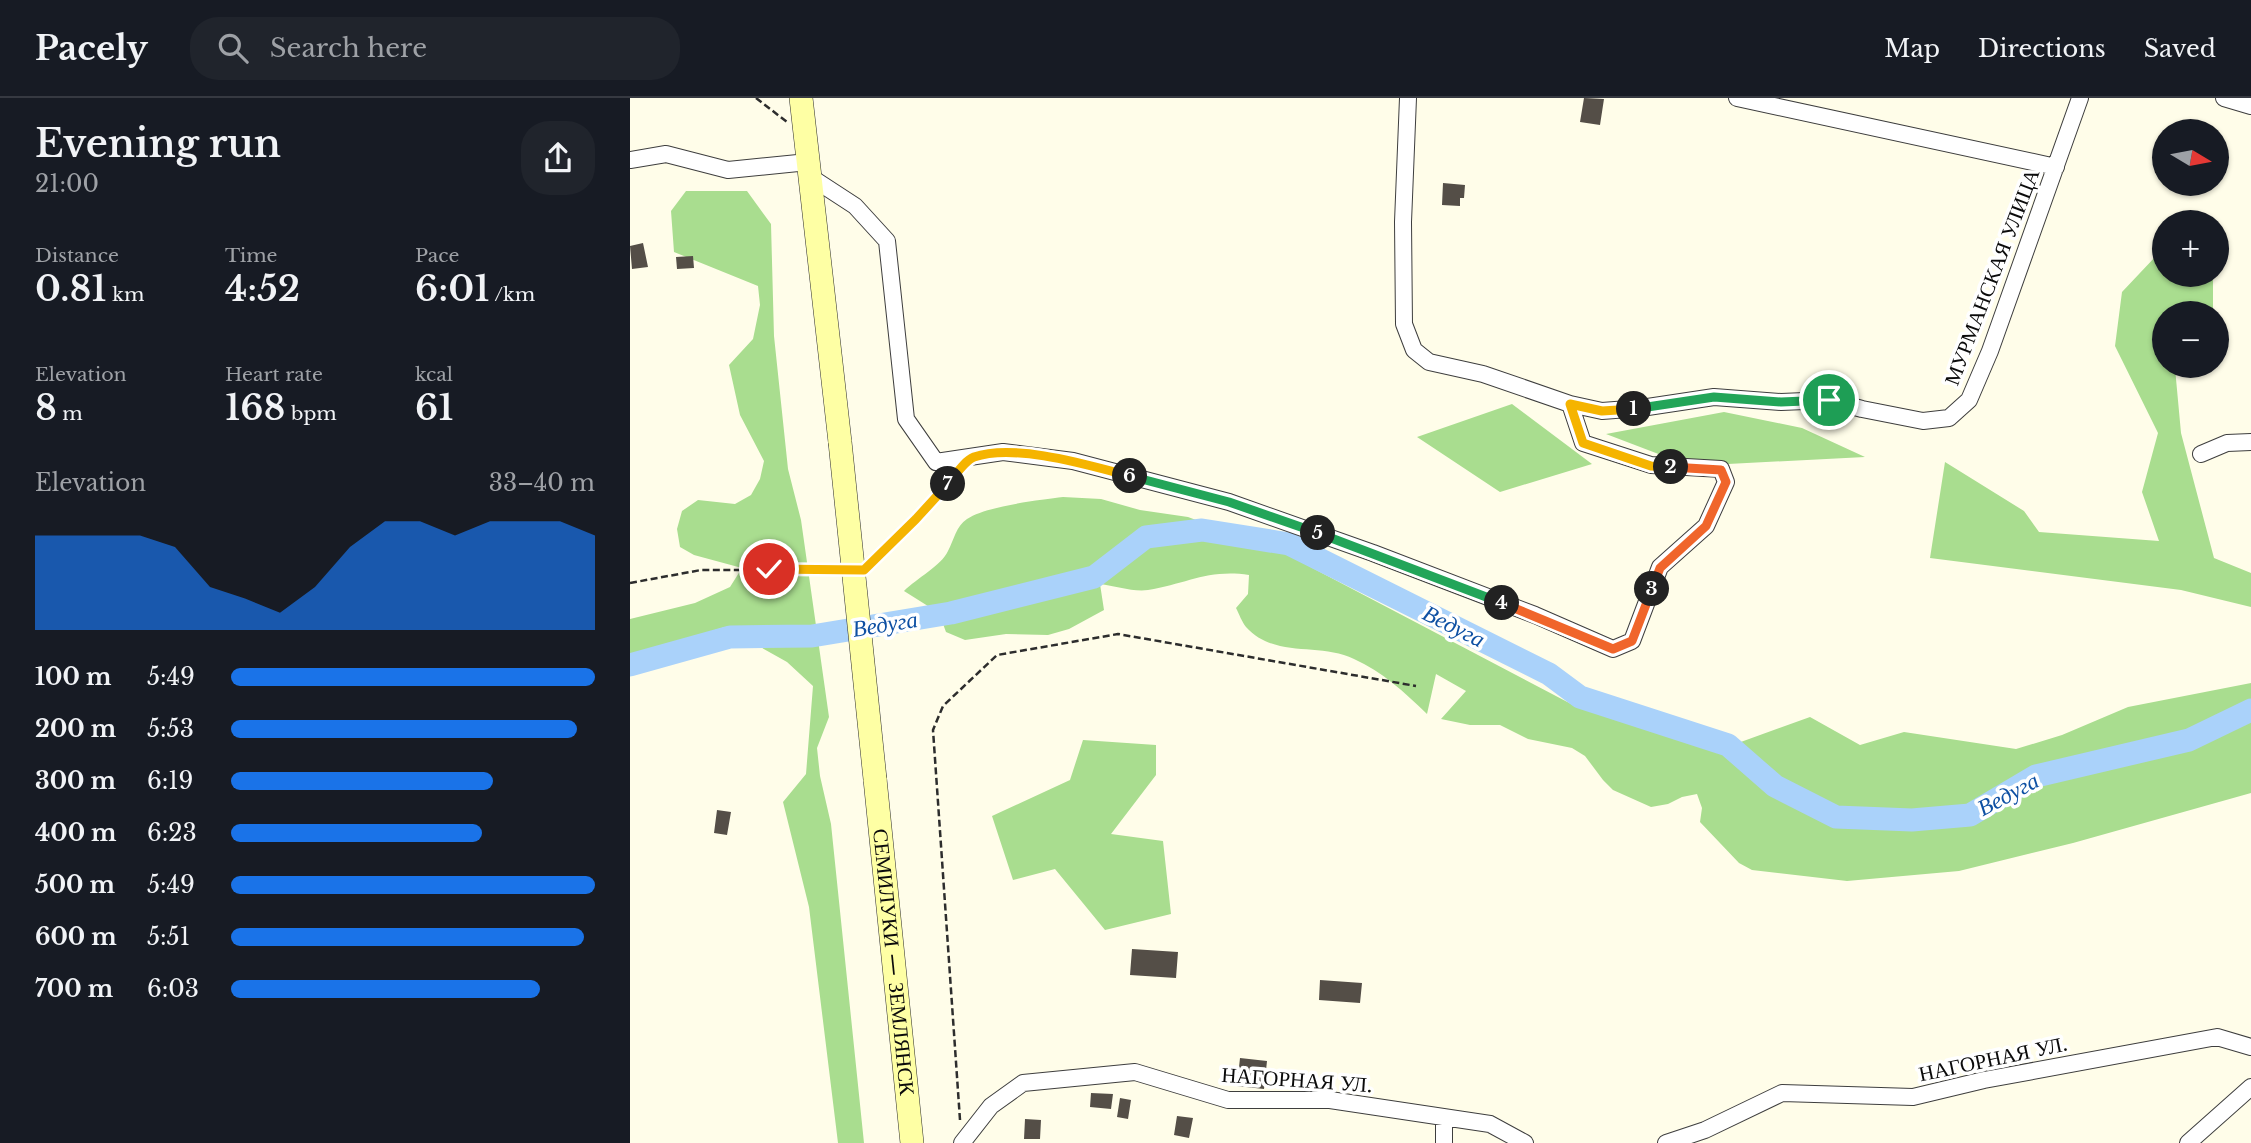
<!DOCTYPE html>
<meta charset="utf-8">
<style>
:root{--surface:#171b24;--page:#20242c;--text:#f1f3f6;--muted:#9ea1a6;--line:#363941;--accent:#1a73e8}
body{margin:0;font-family:"Libre Baskerville",serif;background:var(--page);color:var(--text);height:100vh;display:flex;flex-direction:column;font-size:26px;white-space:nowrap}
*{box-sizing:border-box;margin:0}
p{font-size:23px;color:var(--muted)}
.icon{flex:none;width:38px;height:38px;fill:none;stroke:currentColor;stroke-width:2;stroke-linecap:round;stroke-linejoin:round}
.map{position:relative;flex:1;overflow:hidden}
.drawer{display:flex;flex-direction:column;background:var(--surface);width:630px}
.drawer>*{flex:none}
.needle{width:46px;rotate:100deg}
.tools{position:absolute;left:1522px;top:21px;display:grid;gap:14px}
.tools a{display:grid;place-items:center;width:77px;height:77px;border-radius:50%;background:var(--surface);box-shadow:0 2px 5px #0004;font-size:35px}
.pin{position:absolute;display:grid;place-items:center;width:60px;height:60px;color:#fff;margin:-30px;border:4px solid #fff;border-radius:50%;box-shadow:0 2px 7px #0007}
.km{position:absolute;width:35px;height:35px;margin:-18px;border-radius:50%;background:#222;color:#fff;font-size:19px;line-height:35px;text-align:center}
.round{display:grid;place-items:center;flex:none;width:74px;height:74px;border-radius:28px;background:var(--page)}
.head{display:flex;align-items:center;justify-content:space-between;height:119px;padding:0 35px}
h1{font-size:38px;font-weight:600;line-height:52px}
.figures{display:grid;grid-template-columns:repeat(3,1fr);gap:10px;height:119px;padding:7px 35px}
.figures div{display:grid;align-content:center}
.figures b{font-size:35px;font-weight:600}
.figures small{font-size:19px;font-weight:400}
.figures p{font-size:19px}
.chart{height:196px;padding:14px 35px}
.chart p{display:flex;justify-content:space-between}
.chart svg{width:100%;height:126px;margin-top:7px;fill:var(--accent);opacity:.7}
ul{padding:0 35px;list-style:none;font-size:23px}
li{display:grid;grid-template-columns:112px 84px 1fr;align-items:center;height:52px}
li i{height:18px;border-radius:9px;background:var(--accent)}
header{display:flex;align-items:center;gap:42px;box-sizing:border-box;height:98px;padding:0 35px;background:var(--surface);border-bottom:2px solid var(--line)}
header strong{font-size:33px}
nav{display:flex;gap:38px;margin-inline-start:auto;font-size:24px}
.search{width:490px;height:63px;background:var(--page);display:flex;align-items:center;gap:18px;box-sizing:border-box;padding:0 24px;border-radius:28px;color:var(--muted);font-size:26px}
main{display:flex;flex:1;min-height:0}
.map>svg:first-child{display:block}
.forest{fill:#a9dd8f}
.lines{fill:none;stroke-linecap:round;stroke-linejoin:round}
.river{stroke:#aad2fa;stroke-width:23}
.building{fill:#544e47}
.street-casing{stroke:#3e3e3e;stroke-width:18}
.secondary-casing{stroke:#2d2d2d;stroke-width:24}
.path{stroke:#2d2d2d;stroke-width:2.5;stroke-dasharray:7 3.5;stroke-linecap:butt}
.street{stroke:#fff;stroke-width:16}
.secondary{stroke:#feffa4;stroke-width:23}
.secondary-bridge-casing{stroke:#2d2d2d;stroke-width:24;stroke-linecap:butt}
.secondary-bridge{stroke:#feffa4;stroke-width:23}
.split-1-casing{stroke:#fff;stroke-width:14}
.split-2-casing{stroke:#fff;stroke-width:14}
.split-3-casing{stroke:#fff;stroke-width:14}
.split-4-casing{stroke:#fff;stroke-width:14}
.split-5-casing{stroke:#fff;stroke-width:14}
.split-6-casing{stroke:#fff;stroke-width:14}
.split-7-casing{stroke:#fff;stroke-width:14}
.split-8-casing{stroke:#fff;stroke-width:14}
.split-1{stroke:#22a559;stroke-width:9}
.split-2{stroke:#f5b400;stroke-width:9}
.split-3{stroke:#f0652b;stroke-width:9}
.split-4{stroke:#f0652b;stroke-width:9}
.split-5{stroke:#22a559;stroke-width:9}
.split-6{stroke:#22a559;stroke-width:9}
.split-7{stroke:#f5b400;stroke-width:9}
.split-8{stroke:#f5b400;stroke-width:9}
.labels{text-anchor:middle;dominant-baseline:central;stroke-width:7;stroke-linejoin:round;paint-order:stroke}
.street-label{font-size:21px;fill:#0b0b0b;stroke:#fff}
.water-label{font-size:23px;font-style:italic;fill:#0e50a3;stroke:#fff}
</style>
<header>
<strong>Pacely</strong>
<div class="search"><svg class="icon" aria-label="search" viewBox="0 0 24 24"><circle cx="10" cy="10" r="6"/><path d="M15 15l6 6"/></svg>Search here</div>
<nav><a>Map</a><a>Directions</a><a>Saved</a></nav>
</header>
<main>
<section class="drawer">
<div class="head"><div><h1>Evening run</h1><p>21:00</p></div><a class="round"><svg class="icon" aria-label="share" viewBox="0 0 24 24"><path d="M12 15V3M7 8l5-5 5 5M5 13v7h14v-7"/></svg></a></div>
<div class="figures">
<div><p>Distance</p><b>0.81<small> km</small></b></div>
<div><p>Time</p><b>4:52</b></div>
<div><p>Pace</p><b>6:01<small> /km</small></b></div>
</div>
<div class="figures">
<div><p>Elevation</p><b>8<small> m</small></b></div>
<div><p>Heart rate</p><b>168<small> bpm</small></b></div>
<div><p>kcal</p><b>61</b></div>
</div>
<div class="chart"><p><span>Elevation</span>33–40 m</p>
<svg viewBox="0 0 160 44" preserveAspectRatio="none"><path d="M0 44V11L10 11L20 11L30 11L40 15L50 29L60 33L70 38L80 29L90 15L100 6L110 6L120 11L130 6L140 6L150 6L160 11V44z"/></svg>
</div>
<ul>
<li><b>100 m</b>5:49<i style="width:100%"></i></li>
<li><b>200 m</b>5:53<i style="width:95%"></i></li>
<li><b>300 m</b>6:19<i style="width:72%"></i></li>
<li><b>400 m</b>6:23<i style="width:69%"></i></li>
<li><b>500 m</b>5:49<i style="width:100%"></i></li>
<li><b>600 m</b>5:51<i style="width:97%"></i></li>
<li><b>700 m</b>6:03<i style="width:85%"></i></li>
</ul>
</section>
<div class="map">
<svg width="1621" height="1045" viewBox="0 0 1621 1045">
<rect width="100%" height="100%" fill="#fffde9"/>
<!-- forest -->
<path class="forest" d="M 56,93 L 117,93 L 141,126 L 144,238 L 158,371 L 171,422 L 199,619 L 187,650 L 190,678 L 201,726 L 234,1045 L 208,1045 L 179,809 L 153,704 L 176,676 L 183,588 L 157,564 L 95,529 L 0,558 L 0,521 L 65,505 L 100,489 L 112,470 L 64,457 L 50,449 L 47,431 L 52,413 L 68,402 L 105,406 L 121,397 L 130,381 L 134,363 L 110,317 L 99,267 L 123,241 L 130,207 L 128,188 L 44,154 L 41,113 Z
M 1526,158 L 1535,159 L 1535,177 L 1583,177 L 1583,215 L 1535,215 L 1535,268 L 1548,268 L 1545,270 L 1551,335 L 1584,460 L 1621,475 L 1621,509 L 1551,492 L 1300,460 L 1315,364 L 1394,413 L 1409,434 L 1529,443 L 1512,394 L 1528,335 L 1485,248 L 1492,194 Z
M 882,306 L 962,366 L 870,394 L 787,339 Z
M 1094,314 L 1172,330 L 1235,359 L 1060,368 L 976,336 Z
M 433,399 L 471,401 L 510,412 L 558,419 L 652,454 L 945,608 L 1086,653 L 1180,619 L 1230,647 L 1274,634 L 1386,651 L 1432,637 L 1498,609 L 1621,585 L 1621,695 L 1443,745 L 1329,773 L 1217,783 L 1122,772 L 1109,765 L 1070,724 L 1072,710 L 1067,696 L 1052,699 L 1038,706 L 1021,709 L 983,692 L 973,682 L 955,658 L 942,650 L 898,641 L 870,627 L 840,627 L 811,621 L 836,593 L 806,576 L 797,616 C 774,594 753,574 724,561 C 689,544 645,561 616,529 C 612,524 609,516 606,510 L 618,496 L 619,477 C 577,471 557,486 518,492 C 503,494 485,488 470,486 L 474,512 L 439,531 L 418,537 L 376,536 L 335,542 L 316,534 L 309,515 L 274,493 C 287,480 311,468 318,453 C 324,442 326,428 337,421 C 357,408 409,402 433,399 Z
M 453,642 L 526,647 L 526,677 L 481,736 L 533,743 L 541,816 L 475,832 L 425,771 L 383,782 L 362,718 L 440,682 Z"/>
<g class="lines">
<!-- river -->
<path class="river" d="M 0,567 L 100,539 L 182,538 L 321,515 L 464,479 L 516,439 L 572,432 L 659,446 L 919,576 L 950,599 L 1098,647 L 1145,688 L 1206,719 L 1282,722 L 1340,717 L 1406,678 L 1559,642 L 1621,612"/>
</g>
<!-- building -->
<path class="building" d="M 954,0 L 974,1 L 970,27 L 950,24 Z
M 813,85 L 835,87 L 834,100 L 830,100 L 830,108 L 812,107 Z
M 13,145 L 18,169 L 2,171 L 0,148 Z
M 63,158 L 64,170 L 47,171 L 46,159 Z
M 87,712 L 101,714 L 97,737 L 84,735 Z
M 502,851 L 548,854 L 546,880 L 500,877 Z
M 690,882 L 732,885 L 730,905 L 689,902 Z
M 610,960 L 637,963 L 634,991 L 607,988 Z
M 461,995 L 483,996 L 481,1011 L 460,1009 Z
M 490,1000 L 501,1002 L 498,1021 L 487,1019 Z
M 547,1018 L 563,1020 L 559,1040 L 544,1037 Z
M 395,1021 L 411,1022 L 410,1041 L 394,1041 Z"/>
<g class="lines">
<defs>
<path id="street" d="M 778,0 L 773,124 L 774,226 L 784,252 L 799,264 L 853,276 L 940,306 L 972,313 L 1011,310 L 1084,299 L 1151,304 L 1199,302 L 1232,311 L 1293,323 L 1319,320 L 1339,302 L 1360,253 L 1450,0
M 1107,0 L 1426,69
M 1594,0 L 1621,8
M 0,62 L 36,56 L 98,72 L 178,64
M 179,78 L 225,108 L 257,143 L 276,321 L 306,364 L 373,354 L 443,363 L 599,404 L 743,455 L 905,517 L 983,551 L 1002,543 L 1030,469 L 1076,428 L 1096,384 L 1091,371 L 1021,367 L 953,345 L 940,306
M 1571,356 L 1597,345 L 1621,344
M 814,1019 L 814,1045
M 332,1045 L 361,1008 L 393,985 L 505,974 L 598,1002 L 700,1002 L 860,1026 L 895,1045
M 1036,1045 L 1075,1032 L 1152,995 L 1283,999 L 1354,982 L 1587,939 L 1621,949
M 1558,1045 L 1621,989"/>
<g id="secondary">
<path d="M 171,0 L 210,344"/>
<path id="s1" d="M 245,681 L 282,1045"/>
</g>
</defs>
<!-- street casing -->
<use href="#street" class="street-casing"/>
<!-- secondary casing -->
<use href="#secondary" class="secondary-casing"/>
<!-- path -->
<path class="path" d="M 126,0 L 157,24
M 240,466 L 286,421 L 327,375
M 0,485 L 71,472 L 204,472
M 330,1022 L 303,632 L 313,608 L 367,557 L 488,536 L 786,588"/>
<!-- street -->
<use href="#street" class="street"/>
<!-- secondary -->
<use href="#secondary" class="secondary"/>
<defs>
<path id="secondary-bridge" d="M 210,344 L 245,681"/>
</defs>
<!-- secondary-bridge casing -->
<use href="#secondary-bridge" class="secondary-bridge-casing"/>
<!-- secondary-bridge -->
<use href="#secondary-bridge" class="secondary-bridge"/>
</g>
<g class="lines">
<defs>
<path id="split-1" d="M 1004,311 L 1084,299 L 1151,304 L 1199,302"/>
<path id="split-2" d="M 1004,311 L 972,313 L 940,306 L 953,345 L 1021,368 L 1041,369"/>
<path id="split-3" d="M 1022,491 L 1030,470 L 1076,428 L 1096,384 L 1091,372 L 1041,369"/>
<path id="split-4" d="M 872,505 L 983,551 L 1002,543 L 1022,491"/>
<path id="split-5" d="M 688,435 L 872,505"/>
<path id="split-6" d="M 500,378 L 599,404 L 688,435"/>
<path id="split-7" d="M 318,386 C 325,378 334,363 344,359 C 385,345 458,367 500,378"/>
<path id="split-8" d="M 139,471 L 234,472 L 286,421 L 318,386"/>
</defs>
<!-- split-1 casing -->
<use href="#split-1" class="split-1-casing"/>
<!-- split-2 casing -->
<use href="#split-2" class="split-2-casing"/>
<!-- split-3 casing -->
<use href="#split-3" class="split-3-casing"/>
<!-- split-4 casing -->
<use href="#split-4" class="split-4-casing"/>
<!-- split-5 casing -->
<use href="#split-5" class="split-5-casing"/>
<!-- split-6 casing -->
<use href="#split-6" class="split-6-casing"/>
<!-- split-7 casing -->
<use href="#split-7" class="split-7-casing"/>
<!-- split-8 casing -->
<use href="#split-8" class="split-8-casing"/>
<!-- split-1 -->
<use href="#split-1" class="split-1"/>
<!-- split-2 -->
<use href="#split-2" class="split-2"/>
<!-- split-3 -->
<use href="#split-3" class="split-3"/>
<!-- split-4 -->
<use href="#split-4" class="split-4"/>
<!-- split-5 -->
<use href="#split-5" class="split-5"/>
<!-- split-6 -->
<use href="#split-6" class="split-6"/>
<!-- split-7 -->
<use href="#split-7" class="split-7"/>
<!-- split-8 -->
<use href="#split-8" class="split-8"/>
</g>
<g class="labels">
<!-- street labels -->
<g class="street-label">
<text transform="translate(1362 179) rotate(-69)">МУРМАНСКАЯ УЛИЦА</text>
<text stroke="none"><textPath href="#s1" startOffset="184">СЕМИЛУКИ — ЗЕМЛЯНСК</textPath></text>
<text transform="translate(1363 961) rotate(-12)">НАГОРНАЯ УЛ.</text>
<text transform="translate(667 982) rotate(4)">НАГОРНАЯ УЛ.</text>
</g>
<!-- water labels -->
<g class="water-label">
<text transform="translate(255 526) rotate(-9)">Ведуга</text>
<text transform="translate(824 528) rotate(27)">Ведуга</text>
<text transform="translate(1378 696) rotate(-28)">Ведуга</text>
</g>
</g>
</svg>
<div class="tools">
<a><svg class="needle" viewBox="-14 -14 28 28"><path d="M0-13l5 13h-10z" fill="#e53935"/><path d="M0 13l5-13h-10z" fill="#9ea1a6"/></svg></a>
<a>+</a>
<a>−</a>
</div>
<div class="pin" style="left:1199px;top:302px;background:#1e9e55"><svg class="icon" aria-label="arrive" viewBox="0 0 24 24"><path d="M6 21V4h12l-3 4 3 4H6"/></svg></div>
<div class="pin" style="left:139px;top:471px;background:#d93025"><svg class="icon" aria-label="check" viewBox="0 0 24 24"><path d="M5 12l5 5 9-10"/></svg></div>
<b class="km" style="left:1004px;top:311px">1</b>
<b class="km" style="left:1041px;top:369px">2</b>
<b class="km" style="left:1022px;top:491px">3</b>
<b class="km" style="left:872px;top:505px">4</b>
<b class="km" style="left:688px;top:435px">5</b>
<b class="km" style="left:500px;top:378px">6</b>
<b class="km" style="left:318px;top:386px">7</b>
</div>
</main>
